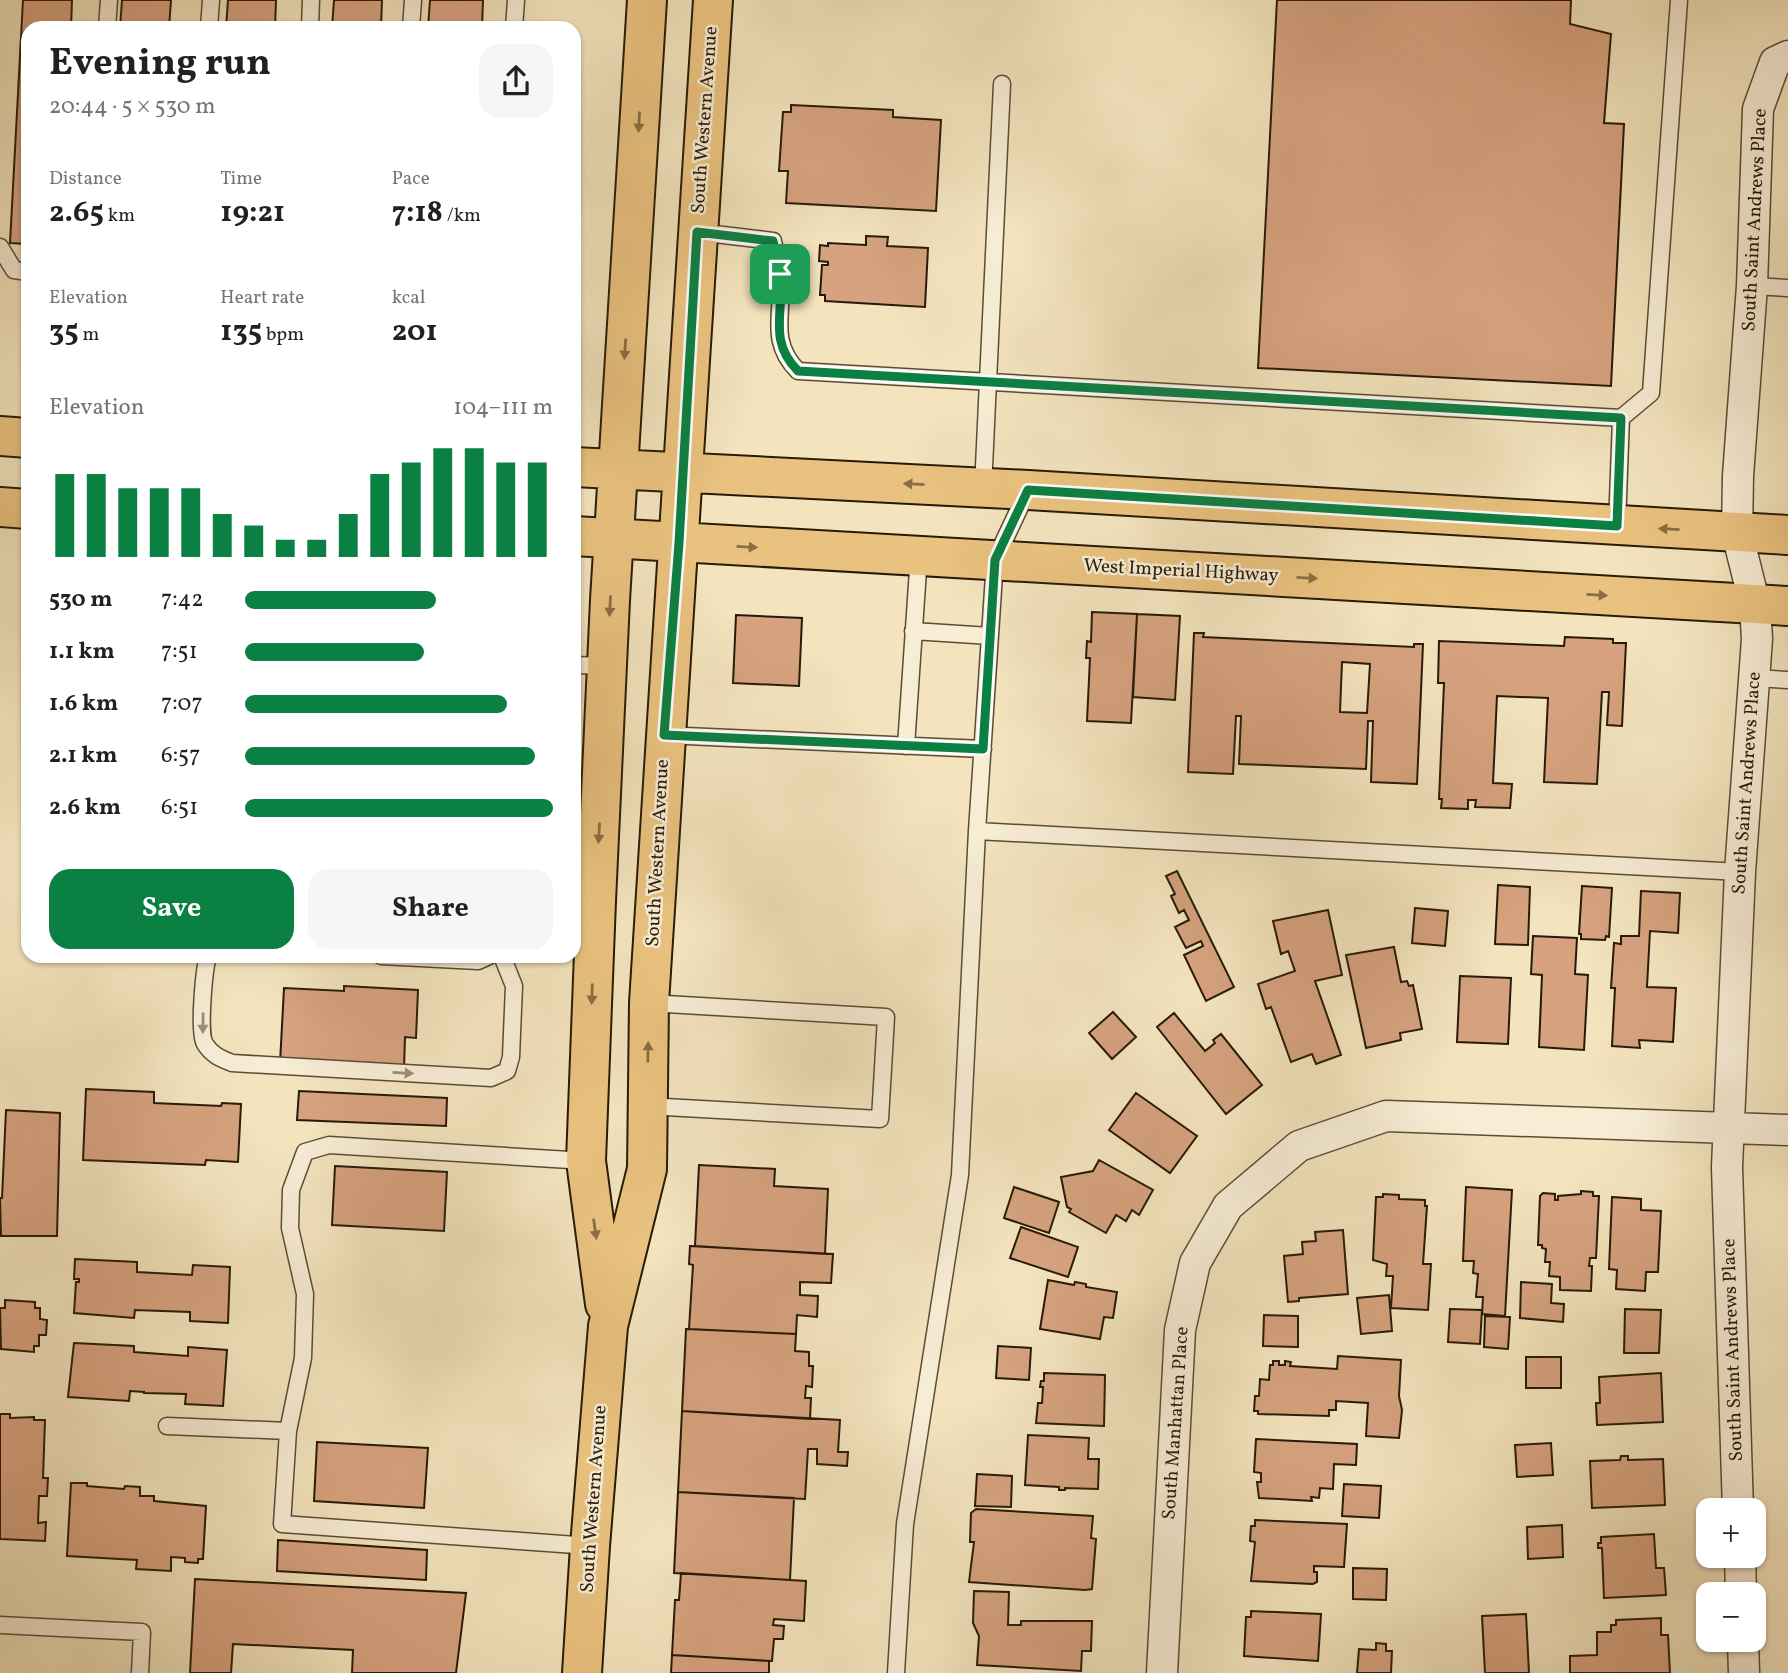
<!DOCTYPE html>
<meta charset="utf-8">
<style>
:root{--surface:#fff;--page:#f6f6f6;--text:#202124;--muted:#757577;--accent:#0b8043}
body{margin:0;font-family:Vollkorn,serif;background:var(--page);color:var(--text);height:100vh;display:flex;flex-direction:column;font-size:26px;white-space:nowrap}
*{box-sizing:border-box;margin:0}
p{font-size:23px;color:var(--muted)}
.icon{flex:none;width:38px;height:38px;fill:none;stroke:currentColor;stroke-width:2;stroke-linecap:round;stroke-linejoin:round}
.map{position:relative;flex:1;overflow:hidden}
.side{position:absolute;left:21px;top:21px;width:560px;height:942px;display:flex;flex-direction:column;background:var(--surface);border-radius:21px;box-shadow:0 2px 5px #0004}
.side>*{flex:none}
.fabs{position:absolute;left:1696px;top:1498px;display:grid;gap:14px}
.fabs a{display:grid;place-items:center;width:70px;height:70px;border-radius:14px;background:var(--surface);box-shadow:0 2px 5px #0004;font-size:35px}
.pin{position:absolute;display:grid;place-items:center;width:60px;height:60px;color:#fff;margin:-30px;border-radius:14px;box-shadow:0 4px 10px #0006}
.round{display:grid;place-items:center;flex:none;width:74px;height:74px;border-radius:21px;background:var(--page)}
.head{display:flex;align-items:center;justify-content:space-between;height:119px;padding:0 28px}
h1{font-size:38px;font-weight:700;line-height:52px}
.stats{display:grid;grid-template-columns:repeat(3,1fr);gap:10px;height:119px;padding:7px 28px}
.stats div{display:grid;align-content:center}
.stats b{font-size:30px;font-weight:700}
.stats small{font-size:19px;font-weight:400}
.stats p{font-size:19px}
.chart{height:196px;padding:14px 28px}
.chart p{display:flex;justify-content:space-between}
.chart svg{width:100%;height:126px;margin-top:7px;stroke:var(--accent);stroke-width:6}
.primary-button{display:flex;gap:14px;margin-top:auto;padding:14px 28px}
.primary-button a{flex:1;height:80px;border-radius:21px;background:var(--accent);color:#fff;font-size:28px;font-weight:700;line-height:80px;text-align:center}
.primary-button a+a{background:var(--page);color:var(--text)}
ul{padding:0 28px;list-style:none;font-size:23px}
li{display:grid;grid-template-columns:112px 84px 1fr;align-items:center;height:52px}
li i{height:18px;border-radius:9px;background:var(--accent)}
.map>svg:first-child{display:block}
.building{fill:#d6a27f;stroke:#281a08;stroke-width:2;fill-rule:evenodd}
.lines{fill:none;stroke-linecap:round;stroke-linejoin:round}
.service-casing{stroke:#5b4c36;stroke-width:19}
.minor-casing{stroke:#5b4c36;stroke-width:33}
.primary-casing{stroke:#281a08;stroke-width:42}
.service{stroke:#f7edd5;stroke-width:16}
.minor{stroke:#f7edd5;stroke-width:30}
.primary{stroke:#eac27f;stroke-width:38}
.oneway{fill:#896e44}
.oneway2{fill:#9a8e79}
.route-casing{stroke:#fff;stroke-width:14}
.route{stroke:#0b8043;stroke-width:9}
.labels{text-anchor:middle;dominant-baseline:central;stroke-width:5;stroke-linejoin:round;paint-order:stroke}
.street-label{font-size:19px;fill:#281a08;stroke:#f7edd5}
</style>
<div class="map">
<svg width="1788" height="1673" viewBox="0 0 1788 1673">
<rect width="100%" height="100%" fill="#f3e4be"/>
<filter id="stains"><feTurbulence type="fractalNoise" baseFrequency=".00286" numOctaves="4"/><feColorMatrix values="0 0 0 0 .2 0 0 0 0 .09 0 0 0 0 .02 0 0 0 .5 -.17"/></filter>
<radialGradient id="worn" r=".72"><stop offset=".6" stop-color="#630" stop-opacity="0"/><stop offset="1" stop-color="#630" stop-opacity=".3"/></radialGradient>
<!-- building -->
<path class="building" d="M 23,0 L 72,0 L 71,28 L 28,28 L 28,244 L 10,243 Z
M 122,0 L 171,0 L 169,28 L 120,28 Z
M 228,0 L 276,0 L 275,28 L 226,28 Z
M 334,0 L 382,0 L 381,28 L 332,28 Z
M 430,0 L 483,0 L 482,28 L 428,28 Z
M 1277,0 L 1571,0 L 1570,24 L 1611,34 L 1604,123 L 1624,124 L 1611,386 L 1258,368 Z
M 791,105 L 893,110 L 893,117 L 941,120 L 936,211 L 786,203 L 788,171 L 779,171 L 783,112 L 791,112 Z
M 866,236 L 888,237 L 887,246 L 928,248 L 925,307 L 825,301 L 825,295 L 820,295 L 822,265 L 828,265 L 828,262 L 819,261 L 820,245 L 828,246 L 828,243 L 866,245 Z
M 1092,612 L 1137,614 L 1131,723 L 1087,721 L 1090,658 L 1086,658 L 1087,641 L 1091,642 Z
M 1137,614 L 1180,616 L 1175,700 L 1133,697 Z
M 736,615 L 802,618 L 799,686 L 733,683 Z
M 1194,633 L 1204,633 L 1203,637 L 1414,647 L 1414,644 L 1423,644 L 1417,784 L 1371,782 L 1373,721 L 1368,721 L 1366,769 L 1239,764 L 1241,716 L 1236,716 L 1233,774 L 1188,772 ZM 1342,662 L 1370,664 L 1367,713 L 1340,712 Z
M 1565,637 L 1613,639 L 1613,643 L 1626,643 L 1622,726 L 1607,725 L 1609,692 L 1602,692 L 1597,784 L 1544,782 L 1548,698 L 1497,696 L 1493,783 L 1512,784 L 1510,808 L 1475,807 L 1476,800 L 1468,800 L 1468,809 L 1441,808 L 1442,799 L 1439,799 L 1444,683 L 1438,683 L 1439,641 L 1564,646 Z
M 1177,871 L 1234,987 L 1206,1001 L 1184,955 L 1203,946 L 1201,941 L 1186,948 L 1175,927 L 1189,920 L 1184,910 L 1179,913 L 1171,896 L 1175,894 L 1166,876 Z
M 1498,885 L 1530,887 L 1528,945 L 1495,944 Z
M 1582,886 L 1612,888 L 1609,937 L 1606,936 L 1605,940 L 1581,939 L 1581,934 L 1579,934 Z
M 1641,891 L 1680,893 L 1678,933 L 1650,931 L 1647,987 L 1676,988 L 1673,1042 L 1639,1040 L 1640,1048 L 1612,1046 L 1615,988 L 1611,988 L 1614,943 L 1621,944 L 1621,936 L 1639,936 Z
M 1415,908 L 1448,911 L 1445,946 L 1412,943 Z
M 1328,910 L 1342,975 L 1315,981 L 1341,1055 L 1316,1064 L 1312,1054 L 1291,1062 L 1271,1007 L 1266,1009 L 1258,984 L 1295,971 L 1288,951 L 1281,954 L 1273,921 Z
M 1533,936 L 1577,938 L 1575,974 L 1588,975 L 1584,1050 L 1539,1047 L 1542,975 L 1531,974 Z
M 1394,947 L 1401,982 L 1407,981 L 1409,986 L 1413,985 L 1422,1029 L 1400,1033 L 1401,1040 L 1366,1048 L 1346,955 Z
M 1460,976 L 1511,978 L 1508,1044 L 1457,1042 Z
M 344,986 L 418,990 L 416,1038 L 405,1037 L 404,1069 L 280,1063 L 284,988 L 344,991 Z
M 1113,1012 L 1136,1037 L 1112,1059 L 1089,1033 Z
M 1174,1013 L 1205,1051 L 1215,1043 L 1213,1040 L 1221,1034 L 1262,1085 L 1226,1114 L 1157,1027 Z
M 86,1089 L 154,1092 L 154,1103 L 221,1106 L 222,1103 L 241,1104 L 238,1162 L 206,1160 L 205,1165 L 83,1160 Z
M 299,1091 L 447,1098 L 446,1126 L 297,1120 Z
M 1136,1093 L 1197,1136 L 1170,1173 L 1109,1130 Z
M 6,1110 L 60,1113 L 57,1236 L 1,1236 L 0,1198 L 2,1198 Z
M 1099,1160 L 1153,1190 L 1139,1215 L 1132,1210 L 1126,1221 L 1116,1215 L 1106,1233 L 1069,1212 L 1071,1209 L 1067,1207 L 1061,1177 L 1093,1171 Z
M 699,1165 L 775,1169 L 774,1186 L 828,1189 L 825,1254 L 695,1246 Z
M 335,1166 L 447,1172 L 444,1231 L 332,1225 Z
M 1014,1187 L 1059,1202 L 1049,1233 L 1004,1218 Z
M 1466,1187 L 1512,1190 L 1505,1316 L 1482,1314 L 1483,1297 L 1476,1297 L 1478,1274 L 1473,1273 L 1474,1261 L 1463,1261 Z
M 1581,1191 L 1593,1192 L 1593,1196 L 1599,1196 L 1596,1258 L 1590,1258 L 1589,1266 L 1592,1266 L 1591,1291 L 1560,1290 L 1560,1277 L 1549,1276 L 1550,1262 L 1545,1262 L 1546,1249 L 1542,1248 L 1542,1245 L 1538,1245 L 1540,1196 L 1543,1193 L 1555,1194 L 1555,1200 L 1558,1200 L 1558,1196 L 1581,1194 Z
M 1383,1194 L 1399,1195 L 1399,1199 L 1425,1200 L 1425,1206 L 1427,1206 L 1423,1264 L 1431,1264 L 1428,1310 L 1391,1308 L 1393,1276 L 1386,1276 L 1387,1264 L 1373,1260 L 1376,1197 L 1383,1197 Z
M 1612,1197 L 1641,1199 L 1641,1210 L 1661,1211 L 1658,1272 L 1646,1272 L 1645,1291 L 1616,1289 L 1617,1270 L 1609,1269 Z
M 1021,1227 L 1078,1247 L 1068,1277 L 1010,1258 Z
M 1343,1230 L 1348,1294 L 1299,1298 L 1299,1301 L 1288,1302 L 1284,1256 L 1303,1254 L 1302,1242 L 1316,1241 L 1315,1232 Z
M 690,1246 L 833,1254 L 831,1283 L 800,1282 L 800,1295 L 818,1296 L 817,1317 L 797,1315 L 796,1334 L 689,1329 L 693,1265 L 689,1264 Z
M 75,1259 L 137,1262 L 137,1272 L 192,1275 L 193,1265 L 230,1267 L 228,1323 L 190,1321 L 190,1312 L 135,1310 L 134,1318 L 74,1313 L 76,1282 L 79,1282 L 79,1279 L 74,1279 Z
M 1048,1280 L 1074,1285 L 1075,1282 L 1086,1284 L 1086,1287 L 1117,1292 L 1113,1318 L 1104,1317 L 1100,1339 L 1040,1329 Z
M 1521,1282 L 1552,1284 L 1551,1303 L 1564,1304 L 1563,1322 L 1520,1318 Z
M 1389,1295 L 1392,1331 L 1361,1334 L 1357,1298 Z
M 5,1300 L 35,1302 L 35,1308 L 40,1308 L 40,1319 L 47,1320 L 46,1335 L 39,1335 L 39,1346 L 34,1346 L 34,1352 L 1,1349 L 0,1308 L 5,1308 Z
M 1450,1309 L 1482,1310 L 1480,1344 L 1448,1342 Z
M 1625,1309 L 1661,1310 L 1659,1353 L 1624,1353 Z
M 1264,1315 L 1298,1316 L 1298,1347 L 1263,1346 Z
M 1485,1316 L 1510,1317 L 1508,1349 L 1484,1347 Z
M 686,1329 L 796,1334 L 795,1351 L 809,1352 L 809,1366 L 813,1366 L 812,1387 L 806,1386 L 805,1398 L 811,1398 L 810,1419 L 682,1411 Z
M 74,1343 L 134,1346 L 134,1352 L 188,1356 L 188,1347 L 227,1350 L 223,1406 L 185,1404 L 186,1394 L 144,1393 L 144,1392 L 130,1391 L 129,1401 L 68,1397 Z
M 998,1346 L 1031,1348 L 1029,1380 L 996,1378 Z
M 1338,1356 L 1401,1360 L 1399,1396 L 1402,1410 L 1399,1438 L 1366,1436 L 1368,1403 L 1336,1401 L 1336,1410 L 1329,1410 L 1329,1416 L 1258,1414 L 1258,1411 L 1254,1411 L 1255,1396 L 1259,1396 L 1260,1379 L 1269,1380 L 1270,1365 L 1273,1365 L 1273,1361 L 1279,1361 L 1279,1365 L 1285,1365 L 1285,1361 L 1291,1362 L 1290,1366 L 1337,1369 Z
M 1526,1357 L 1561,1357 L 1561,1388 L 1526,1388 Z
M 1044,1373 L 1105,1375 L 1104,1426 L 1036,1423 L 1038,1403 L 1042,1403 L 1043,1387 L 1040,1387 L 1041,1381 L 1044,1381 Z
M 1661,1373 L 1663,1422 L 1597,1425 L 1596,1403 L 1600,1403 L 1599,1377 Z
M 682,1411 L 840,1420 L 838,1452 L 848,1452 L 847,1466 L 817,1464 L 817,1449 L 808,1449 L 805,1499 L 678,1492 Z
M 0,1414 L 10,1414 L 10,1418 L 34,1417 L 34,1420 L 45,1420 L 43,1478 L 48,1478 L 47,1496 L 39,1496 L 38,1523 L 46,1522 L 45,1541 L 0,1539 Z
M 1028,1435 L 1089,1438 L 1088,1459 L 1099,1459 L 1098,1489 L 1065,1488 L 1065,1490 L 1059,1490 L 1059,1487 L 1025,1485 Z
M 1256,1439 L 1357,1444 L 1356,1465 L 1334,1464 L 1333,1489 L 1320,1488 L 1319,1498 L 1311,1497 L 1312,1501 L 1259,1498 L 1257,1482 L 1261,1482 L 1261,1473 L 1254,1472 Z
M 317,1442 L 428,1448 L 424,1508 L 314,1501 Z
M 1551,1443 L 1553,1475 L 1517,1477 L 1515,1445 Z
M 1621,1456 L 1628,1456 L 1628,1460 L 1663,1459 L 1665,1505 L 1592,1508 L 1590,1461 L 1620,1460 Z
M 977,1474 L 1012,1476 L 1011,1507 L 975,1506 Z
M 71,1483 L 87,1483 L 87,1486 L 124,1489 L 125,1486 L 140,1487 L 140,1496 L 154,1496 L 154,1501 L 206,1506 L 203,1559 L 198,1559 L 198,1563 L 185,1562 L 185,1558 L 171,1557 L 171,1571 L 136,1569 L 137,1560 L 67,1556 Z
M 1344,1484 L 1381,1486 L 1379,1518 L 1342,1516 Z
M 678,1492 L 794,1498 L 790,1580 L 674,1573 Z
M 976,1509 L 1093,1516 L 1091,1538 L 1096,1539 L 1092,1589 L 1085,1590 L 969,1582 L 974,1542 L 970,1542 L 971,1513 Z
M 1255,1520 L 1347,1524 L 1344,1567 L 1314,1566 L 1314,1572 L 1317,1572 L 1317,1582 L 1313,1584 L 1251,1581 L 1255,1542 L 1250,1541 L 1251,1526 L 1255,1526 Z
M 1562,1525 L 1563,1557 L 1528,1559 L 1527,1527 Z
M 1654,1534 L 1656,1568 L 1664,1568 L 1666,1595 L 1604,1598 L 1602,1548 L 1598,1548 L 1598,1543 L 1601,1543 L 1601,1537 Z
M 278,1540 L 427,1550 L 426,1580 L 277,1571 Z
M 1353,1568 L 1387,1569 L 1386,1600 L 1353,1599 Z
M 681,1573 L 806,1581 L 804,1621 L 774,1619 L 773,1625 L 784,1626 L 783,1639 L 774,1639 L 772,1661 L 672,1655 L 675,1600 L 679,1600 Z
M 195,1579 L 466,1593 L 456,1673 L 352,1673 L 353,1650 L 233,1644 L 231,1673 L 190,1673 Z
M 974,1591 L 1009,1592 L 1008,1625 L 1021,1625 L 1021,1621 L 1092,1621 L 1091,1651 L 1082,1651 L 1081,1671 L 977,1665 L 979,1636 L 973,1623 Z
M 1251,1611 L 1321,1614 L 1318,1661 L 1244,1656 L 1246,1617 L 1251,1617 Z
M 1526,1614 L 1529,1673 L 1485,1673 L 1482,1616 Z
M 1661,1618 L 1661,1635 L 1668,1635 L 1670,1673 L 1570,1673 L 1570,1656 L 1597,1655 L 1597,1632 L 1611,1632 L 1611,1625 L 1616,1625 L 1616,1620 Z
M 1376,1643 L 1386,1644 L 1386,1651 L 1392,1651 L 1391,1673 L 1357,1673 L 1359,1649 L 1376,1650 Z
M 672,1655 L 769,1661 L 769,1673 L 671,1673 Z"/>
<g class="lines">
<defs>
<path id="service" d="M 107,28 L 109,0
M 209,28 L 211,0
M 310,28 L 311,0
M 411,28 L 413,0
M 514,28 L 516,0
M 698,232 L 773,241 C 775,251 779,262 780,273 C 785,311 767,340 798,371 L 1621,418 L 1617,526
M 0,247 L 14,270 L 28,272
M 1752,286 L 1788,288
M 1621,418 L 1651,393 L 1679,0
M 983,488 L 1002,84
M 913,631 L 990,636
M 574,665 L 607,666
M 1755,678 L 1788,680
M 664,735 L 983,749
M 906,746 L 919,555
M 977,831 L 1740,872
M 208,956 C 204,970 198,1033 205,1044 C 212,1055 220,1058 232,1063 L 491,1078 L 507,1071 L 511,1057 L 514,986 L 502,956
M 381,956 L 478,961 L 489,956
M 647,1106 L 880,1119 L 886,1017 L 649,1003
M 586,1161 L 329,1145 L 305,1152 L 291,1190 L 290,1228 L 305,1294 L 303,1358 L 288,1431 L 282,1524 L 590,1546
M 167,1426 L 288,1431
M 0,1625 L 142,1632 L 140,1673
M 896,1673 L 905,1524 L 960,1175 L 977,831 L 995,560 L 1027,492"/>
<path id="minor" d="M 1738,1510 L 1727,1167 L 1740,872 L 1757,639 L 1755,605 L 1737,533 L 1738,476 L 1752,286 L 1758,109 L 1775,62 L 1788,56
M 1740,1556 L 1741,1594
M 1743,1640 L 1744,1673
M 1162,1673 L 1180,1330 L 1195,1263 L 1228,1206 L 1299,1146 L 1386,1116 L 1788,1130"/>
<path id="primary" d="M 0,436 L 28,438
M 574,467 L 1028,490 L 1788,535
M 0,507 L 28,509
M 574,536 L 1788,606
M 605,1304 L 586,1161 L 596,901 L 610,600 L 647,0
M 582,1673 L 590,1546 L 608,1326 L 647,1169 L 649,1003 L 713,0"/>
</defs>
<!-- service casing -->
<use href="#service" class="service-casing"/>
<!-- minor casing -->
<use href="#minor" class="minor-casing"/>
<!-- primary casing -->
<use href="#primary" class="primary-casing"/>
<!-- service -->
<use href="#service" class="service"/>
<!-- minor -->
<use href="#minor" class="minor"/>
<!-- primary -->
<use href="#primary" class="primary"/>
</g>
<!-- one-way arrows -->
<defs><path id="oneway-solid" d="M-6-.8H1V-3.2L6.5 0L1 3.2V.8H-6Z" transform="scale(1.75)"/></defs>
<g class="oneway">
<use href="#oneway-solid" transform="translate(639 122) rotate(93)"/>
<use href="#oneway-solid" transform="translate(625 349) rotate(94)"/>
<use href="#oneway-solid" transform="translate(914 484) rotate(-177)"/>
<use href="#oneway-solid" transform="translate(1669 529) rotate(-177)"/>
<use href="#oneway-solid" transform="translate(747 547) rotate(3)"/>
<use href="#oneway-solid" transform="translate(1307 578) rotate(3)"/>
<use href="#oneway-solid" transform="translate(1597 595) rotate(3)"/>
<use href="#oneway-solid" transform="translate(610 606) rotate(93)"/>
<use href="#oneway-solid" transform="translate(599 833) rotate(93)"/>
<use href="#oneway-solid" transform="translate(592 994) rotate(92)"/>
<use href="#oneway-solid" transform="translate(648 1052) rotate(-89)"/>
<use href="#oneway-solid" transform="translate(595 1229) rotate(82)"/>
</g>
<g class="oneway2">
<use href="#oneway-solid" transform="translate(203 1023) rotate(91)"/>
<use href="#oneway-solid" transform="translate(403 1073) rotate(3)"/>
</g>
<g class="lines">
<defs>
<path id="route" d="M 697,232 L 773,241 C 775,251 779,262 780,273 C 785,311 767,340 798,371 L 1621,418 L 1617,526 L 1028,490 L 995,560 L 983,749 L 664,735 L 679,543 Z"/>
</defs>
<!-- route casing -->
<use href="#route" class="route-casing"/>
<!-- route -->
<use href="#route" class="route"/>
</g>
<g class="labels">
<!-- street labels -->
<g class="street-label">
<text transform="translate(705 120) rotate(-86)">South Western Avenue</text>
<text transform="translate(1755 220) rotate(-87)">South Saint Andrews Place</text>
<text transform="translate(1181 571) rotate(3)">West Imperial Highway</text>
<text transform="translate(1747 783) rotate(-86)">South Saint Andrews Place</text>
<text transform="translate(658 853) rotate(-87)">South Western Avenue</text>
<text transform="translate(1733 1350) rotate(-92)">South Saint Andrews Place</text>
<text transform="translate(1176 1423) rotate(-86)">South Manhattan Place</text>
<text transform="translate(594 1499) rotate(-86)">South Western Avenue</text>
</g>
</g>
<rect width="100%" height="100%" filter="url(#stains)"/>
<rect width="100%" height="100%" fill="url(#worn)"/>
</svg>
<div class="fabs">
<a>+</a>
<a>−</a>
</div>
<div class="pin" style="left:780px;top:274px;background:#1e9e55"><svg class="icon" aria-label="arrive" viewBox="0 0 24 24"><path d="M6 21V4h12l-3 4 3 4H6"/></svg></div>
<section class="side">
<div class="head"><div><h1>Evening run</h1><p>20:44 · 5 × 530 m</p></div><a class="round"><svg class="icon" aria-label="share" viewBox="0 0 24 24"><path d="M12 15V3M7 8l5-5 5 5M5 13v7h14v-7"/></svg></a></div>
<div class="stats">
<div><p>Distance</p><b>2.65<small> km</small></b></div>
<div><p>Time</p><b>19:21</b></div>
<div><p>Pace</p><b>7:18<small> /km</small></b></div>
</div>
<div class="stats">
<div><p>Elevation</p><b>35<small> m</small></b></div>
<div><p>Heart rate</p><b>135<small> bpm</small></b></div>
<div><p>kcal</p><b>201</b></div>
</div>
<div class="chart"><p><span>Elevation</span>104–111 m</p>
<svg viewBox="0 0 160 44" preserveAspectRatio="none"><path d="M5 44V15M15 44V15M25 44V20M35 44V20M45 44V20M55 44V29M65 44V33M75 44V38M85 44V38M95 44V29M105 44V15M115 44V11M125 44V6M135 44V6M145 44V11M155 44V11"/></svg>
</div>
<ul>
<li><b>530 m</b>7:42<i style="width:62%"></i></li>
<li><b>1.1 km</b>7:51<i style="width:58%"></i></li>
<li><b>1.6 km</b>7:07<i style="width:85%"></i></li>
<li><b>2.1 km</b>6:57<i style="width:94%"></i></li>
<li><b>2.6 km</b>6:51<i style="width:100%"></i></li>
</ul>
<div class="primary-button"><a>Save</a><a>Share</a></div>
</section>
</div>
